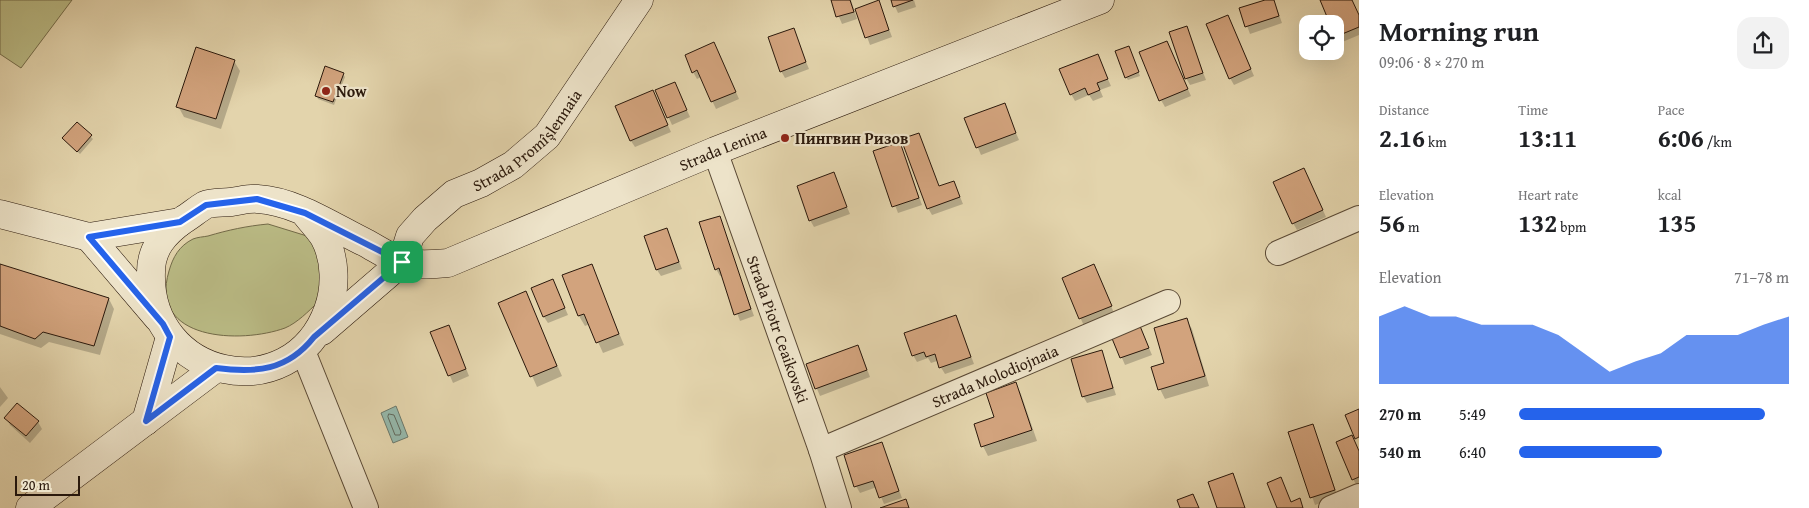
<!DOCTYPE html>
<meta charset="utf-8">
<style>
:root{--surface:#fff;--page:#f2f2f2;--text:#202124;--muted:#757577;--accent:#2563eb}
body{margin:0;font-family:"Gentium Book Plus",serif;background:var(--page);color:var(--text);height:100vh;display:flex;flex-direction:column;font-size:19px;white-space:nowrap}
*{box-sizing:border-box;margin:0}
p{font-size:16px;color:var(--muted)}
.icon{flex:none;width:28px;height:28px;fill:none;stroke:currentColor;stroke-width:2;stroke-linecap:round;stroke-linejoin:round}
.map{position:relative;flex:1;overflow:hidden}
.side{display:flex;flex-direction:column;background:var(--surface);width:450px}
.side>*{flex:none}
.tools{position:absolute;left:1299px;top:15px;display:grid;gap:10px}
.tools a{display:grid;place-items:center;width:45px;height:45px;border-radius:10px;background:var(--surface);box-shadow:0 5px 20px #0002;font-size:25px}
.scale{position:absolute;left:15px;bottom:12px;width:65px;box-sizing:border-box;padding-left:5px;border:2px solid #2b190c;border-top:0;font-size:14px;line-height:18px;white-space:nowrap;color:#2b190c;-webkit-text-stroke:4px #ede3c9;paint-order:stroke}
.pin{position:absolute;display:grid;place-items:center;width:42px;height:42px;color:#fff;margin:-21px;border-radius:10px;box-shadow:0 2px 8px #0006}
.round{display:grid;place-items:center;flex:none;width:52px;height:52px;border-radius:15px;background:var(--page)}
.overview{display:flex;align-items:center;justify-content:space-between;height:85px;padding:0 20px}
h1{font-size:28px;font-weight:600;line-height:38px}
.metrics{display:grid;grid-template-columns:repeat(3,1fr);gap:8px;height:85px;padding:5px 20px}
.metrics div{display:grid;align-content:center}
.metrics b{font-size:25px;font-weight:600}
.metrics small{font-size:14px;font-weight:400}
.metrics p{font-size:14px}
.chart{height:140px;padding:10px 20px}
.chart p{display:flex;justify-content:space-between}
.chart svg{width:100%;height:90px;margin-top:5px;fill:var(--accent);opacity:.7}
ul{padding:0 20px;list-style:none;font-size:16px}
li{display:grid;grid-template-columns:80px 60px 1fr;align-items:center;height:38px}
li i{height:12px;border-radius:6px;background:var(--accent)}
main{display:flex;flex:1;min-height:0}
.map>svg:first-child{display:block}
.green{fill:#babb85;stroke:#726a48}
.water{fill:#95b8ab;stroke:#6b786b}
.shadow{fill:#0003}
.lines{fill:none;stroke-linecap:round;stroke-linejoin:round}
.shore{stroke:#60685c;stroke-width:1}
.building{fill:#d2a37d;stroke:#2b190c}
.street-casing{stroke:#594834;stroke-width:26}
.secondary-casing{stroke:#2b190c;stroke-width:29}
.street{stroke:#ede3c9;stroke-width:24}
.secondary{stroke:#ede3c9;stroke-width:28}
.route-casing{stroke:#fff;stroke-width:10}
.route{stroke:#2563eb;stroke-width:6}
.poi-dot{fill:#8f2418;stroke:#ede3c9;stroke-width:2}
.labels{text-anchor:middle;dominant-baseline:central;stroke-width:4.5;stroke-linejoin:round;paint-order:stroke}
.poi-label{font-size:16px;font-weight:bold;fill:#2b190c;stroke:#ede3c9;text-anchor:start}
.street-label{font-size:16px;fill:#2b190c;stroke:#ede3c9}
</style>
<main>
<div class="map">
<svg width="1359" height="508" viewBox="0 0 1359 508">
<rect width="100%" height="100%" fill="#e3d4ac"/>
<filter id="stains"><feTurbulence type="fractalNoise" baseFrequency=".004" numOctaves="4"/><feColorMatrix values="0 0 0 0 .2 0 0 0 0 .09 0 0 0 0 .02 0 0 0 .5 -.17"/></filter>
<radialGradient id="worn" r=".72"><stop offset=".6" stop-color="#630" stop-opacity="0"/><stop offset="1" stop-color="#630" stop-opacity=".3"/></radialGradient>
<!-- green -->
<path class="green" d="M 0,0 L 72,0 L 21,68 L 0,54 Z
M 268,224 L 307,236 L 323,259 L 318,302 C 309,311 297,323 285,328 C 241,344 148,341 169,271 C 173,257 179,246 193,239 C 198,237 203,237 208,236 C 228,230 247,226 268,224 Z"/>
<!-- water -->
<path class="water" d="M 396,406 L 408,437 L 393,443 L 381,413 Z"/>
<!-- shadow -->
<path class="shadow" d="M 832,0 L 851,0 L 857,19 L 842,24 Z
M 892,0 L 914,0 L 916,7 L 898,13 Z
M 1269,0 L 1273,0 L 1276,6 L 1282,23 L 1250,34 L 1241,9 Z
M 1321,0 L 1352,0 L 1359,16 L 1359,35 L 1340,43 L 1335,33 L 1335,24 Z
M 879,2 L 892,37 L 870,45 L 857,9 Z
M 1231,23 L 1254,76 L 1234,85 L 1230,78 Z
M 1186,28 L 1206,80 L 1190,85 L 1186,78 Z
M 793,30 L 809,69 L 785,78 L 781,71 Z
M 1167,42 L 1191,96 L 1165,107 L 1161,100 Z
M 718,51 L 739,99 L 716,109 L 701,77 L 697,79 L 693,72 Z
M 1130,51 L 1140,76 L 1128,80 L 1126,77 Z
M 1097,55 L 1111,86 L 1100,90 L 1103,97 L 1093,101 L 1089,95 L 1075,101 L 1071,94 Z
M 234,61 L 240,71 L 221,129 L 184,117 L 178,106 Z
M 343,74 L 345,77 L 334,105 L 318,99 L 317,96 Z
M 678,90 L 690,117 L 672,125 L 657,91 Z
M 656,99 L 671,132 L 635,147 L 631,141 Z
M 1004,105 L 1019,140 L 981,155 L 966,119 Z
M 77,124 L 93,139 L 80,154 L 64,139 Z
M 918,134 L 939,187 L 954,182 L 963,204 L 932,215 L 928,208 Z
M 900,144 L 922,205 L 898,213 L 875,152 Z
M 833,174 L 850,214 L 814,227 L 810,220 Z
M 1308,176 L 1326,217 L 1297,230 L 1293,223 Z
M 719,217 L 754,316 L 740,321 L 723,275 L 720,276 L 716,269 Z
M 670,237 L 682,269 L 661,276 L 657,270 Z
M 0,265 L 109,299 L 114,309 L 100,355 L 49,342 L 41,348 L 0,334 Z
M 591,266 L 624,345 L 603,353 L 590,324 L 585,326 L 579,316 L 564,276 Z
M 1094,266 L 1114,313 L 1084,326 L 1063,278 Z
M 553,280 L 568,315 L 548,323 L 544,317 Z
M 525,293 L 562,376 L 537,387 L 500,303 Z
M 956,316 L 974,364 L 945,374 L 937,361 L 931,363 L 928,358 L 917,362 L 913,355 Z
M 1186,319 L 1192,329 L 1209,386 L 1165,399 L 1160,389 L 1166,364 Z
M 1140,327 L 1152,355 L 1125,365 L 1113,337 Z
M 432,333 L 452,333 L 469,376 L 453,383 Z
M 1102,352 L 1116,395 L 1087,403 L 1083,396 Z
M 861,353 L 870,377 L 820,396 L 807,365 Z
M 1016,384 L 1021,394 L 1037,441 L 988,456 L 983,446 Z
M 0,387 L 8,398 L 0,407 Z
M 6,418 L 38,422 L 42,429 L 30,443 L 10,425 Z
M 1313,425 L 1338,497 L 1315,505 L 1290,433 Z
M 882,444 L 902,498 L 884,504 L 877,487 L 860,493 L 856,486 Z
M 1359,452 L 1359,485 L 1357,486 L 1353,479 Z"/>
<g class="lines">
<!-- shore -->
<path class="shore" d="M 389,414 L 394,415 L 401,432 L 400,435 L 395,435 L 388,417 Z"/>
</g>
<!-- building -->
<path class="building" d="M 831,0 L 850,0 L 854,12 L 836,17 Z
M 879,0 L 889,30 L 865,38 L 855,9 Z
M 891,0 L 913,0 L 893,7 Z
M 1265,0 L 1274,0 L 1279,16 L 1245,27 L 1239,8 Z
M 1320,0 L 1352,0 L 1359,15 L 1359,27 L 1335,37 L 1335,24 L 1330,24 Z
M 1228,15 L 1251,69 L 1229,79 L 1206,24 Z
M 1187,26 L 1203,73 L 1185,79 L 1169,32 Z
M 794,28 L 806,62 L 780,72 L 768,37 Z
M 1167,41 L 1188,89 L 1159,101 L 1139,52 Z
M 714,42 L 736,92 L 711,102 L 697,70 L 692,73 L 685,55 Z
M 1129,46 L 1139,72 L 1125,78 L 1115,51 Z
M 196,47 L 235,60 L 216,119 L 176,107 Z
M 1098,54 L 1108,79 L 1097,83 L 1100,90 L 1088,95 L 1085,88 L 1070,95 L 1059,69 Z
M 325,66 L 344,73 L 333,102 L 315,96 Z
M 675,82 L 687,110 L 667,118 L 655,90 Z
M 653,90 L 668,125 L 630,141 L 615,106 Z
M 1005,103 L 1016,133 L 976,148 L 964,118 Z
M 77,122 L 92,135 L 77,152 L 62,138 Z
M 919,133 L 939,186 L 954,181 L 960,197 L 927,209 L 901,139 Z
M 900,142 L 919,198 L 892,207 L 873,151 Z
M 1304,168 L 1323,210 L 1292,224 L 1273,182 Z
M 834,172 L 847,207 L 809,221 L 797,186 Z
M 720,216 L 751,309 L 734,315 L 719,268 L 715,270 L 699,222 Z
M 667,228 L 679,262 L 656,270 L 644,236 Z
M 0,264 L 109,298 L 94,346 L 43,332 L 35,339 L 0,326 Z
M 592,264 L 619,334 L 596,343 L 584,314 L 578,316 L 562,275 Z
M 1094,264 L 1112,306 L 1079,319 L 1062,278 Z
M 553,279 L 565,308 L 543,317 L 531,288 Z
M 526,291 L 557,366 L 530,377 L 498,303 Z
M 956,315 L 971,357 L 939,368 L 935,354 L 926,357 L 924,352 L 912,356 L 904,333 Z
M 1187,318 L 1205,376 L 1158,390 L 1151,367 L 1164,363 L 1154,328 Z
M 449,325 L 466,369 L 448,376 L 430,332 Z
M 1140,326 L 1149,348 L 1120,358 L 1111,336 Z
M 858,345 L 867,370 L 815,389 L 806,364 Z
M 1102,350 L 1113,388 L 1082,397 L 1071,359 Z
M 1016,382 L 1032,430 L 981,447 L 974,424 L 994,417 L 986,393 Z
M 17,403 L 39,421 L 26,436 L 4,418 Z
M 1359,409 L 1359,437 L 1355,439 L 1345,415 Z
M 1313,424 L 1335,490 L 1310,498 L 1288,432 Z
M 1352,435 L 1359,451 L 1359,477 L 1352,480 L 1336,442 Z
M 882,442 L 899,491 L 879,498 L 873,481 L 854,487 L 844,455 Z
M 1233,473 L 1245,508 L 1217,508 L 1208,482 Z
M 1281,477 L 1291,502 L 1300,498 L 1303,508 L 1277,508 L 1267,483 Z
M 1193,494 L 1199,508 L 1180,508 L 1177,500 Z
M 906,499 L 909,508 L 880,508 Z"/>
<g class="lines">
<defs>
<g id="street">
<path id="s1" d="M 715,151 L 821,450 L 839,508"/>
<path d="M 1278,253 L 1359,218"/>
<path d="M 303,351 L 366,508"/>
<path id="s2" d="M 821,450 L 1168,302"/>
<path d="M 1331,508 L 1359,496"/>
</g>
<g id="secondary">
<path id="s3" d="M 305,213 C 311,221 319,229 324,237 C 336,259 336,288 328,310 C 291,411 147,379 151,272 C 151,248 165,233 183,220 C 190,216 198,209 205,205 C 212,202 223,203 231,202 C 240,201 249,198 258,199 C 295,201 333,227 366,243 C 377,249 390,258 403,262 C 418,266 433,264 448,263 L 715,151 L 1100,0"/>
<path d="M 0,214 L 89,237 L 180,222"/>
<path d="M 89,237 L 158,318"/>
<path id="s4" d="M 402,262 L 410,236 L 425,219 L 454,194 L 481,183 L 513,165 L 547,136 L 639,0"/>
<path d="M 322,331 L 402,262"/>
<path d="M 146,421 L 170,337"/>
<path d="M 30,508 L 216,368"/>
</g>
</defs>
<!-- street casing -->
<use href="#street" class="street-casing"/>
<!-- secondary casing -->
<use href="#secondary" class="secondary-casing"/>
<!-- street -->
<use href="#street" class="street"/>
<!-- secondary -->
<use href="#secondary" class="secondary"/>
</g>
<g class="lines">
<defs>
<path id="route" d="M 257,199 L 305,213 L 402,262 L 314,337 C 287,371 256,373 216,368 L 146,421 L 170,337 L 163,324 L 89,237 L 180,222 L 206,205 Z"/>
</defs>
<!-- route casing -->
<use href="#route" class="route-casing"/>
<!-- route -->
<use href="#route" class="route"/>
</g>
<!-- markers -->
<g class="poi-dot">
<circle cx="326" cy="91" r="5"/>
<circle cx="785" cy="138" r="5"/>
</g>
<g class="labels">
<!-- poi labels -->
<g class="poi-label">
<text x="336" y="91">Now</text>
<text x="795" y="138">Пингвин Ризов</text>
</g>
<!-- street labels -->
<g class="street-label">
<text stroke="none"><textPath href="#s4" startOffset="181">Strada Promîșlennaia</textPath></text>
<text stroke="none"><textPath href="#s3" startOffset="1015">Strada Lenina</textPath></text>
<text stroke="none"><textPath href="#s1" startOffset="189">Strada Piotr Ceaikovski</textPath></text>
<text stroke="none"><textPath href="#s2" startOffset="189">Strada Molodiojnaia</textPath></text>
</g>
</g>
<rect width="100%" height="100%" filter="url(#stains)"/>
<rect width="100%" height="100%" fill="url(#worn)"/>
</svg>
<div class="tools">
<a><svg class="icon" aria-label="locate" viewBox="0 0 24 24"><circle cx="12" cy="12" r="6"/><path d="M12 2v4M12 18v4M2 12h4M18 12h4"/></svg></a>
</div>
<div class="scale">20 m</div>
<div class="pin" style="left:402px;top:262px;background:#1e9e55"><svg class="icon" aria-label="arrive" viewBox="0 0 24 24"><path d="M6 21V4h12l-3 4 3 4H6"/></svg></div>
</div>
<section class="side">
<div class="overview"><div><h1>Morning run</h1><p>09:06 · 8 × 270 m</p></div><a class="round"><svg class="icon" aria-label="share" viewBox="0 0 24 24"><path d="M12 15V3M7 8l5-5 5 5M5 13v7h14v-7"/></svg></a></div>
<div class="metrics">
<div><p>Distance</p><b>2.16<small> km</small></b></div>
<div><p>Time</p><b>13:11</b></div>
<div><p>Pace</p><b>6:06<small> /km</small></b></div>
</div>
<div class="metrics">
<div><p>Elevation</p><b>56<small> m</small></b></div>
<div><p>Heart rate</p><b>132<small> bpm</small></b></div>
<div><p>kcal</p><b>135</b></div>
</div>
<div class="chart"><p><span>Elevation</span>71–78 m</p>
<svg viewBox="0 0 160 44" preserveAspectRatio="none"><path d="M0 44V11L10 6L20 11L30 11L40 15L50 15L60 15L70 20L80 29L90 38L100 33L110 29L120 20L130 20L140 20L150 15L160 11V44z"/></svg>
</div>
<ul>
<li><b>270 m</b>5:49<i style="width:91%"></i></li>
<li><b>540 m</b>6:40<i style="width:53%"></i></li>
</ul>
</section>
</main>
